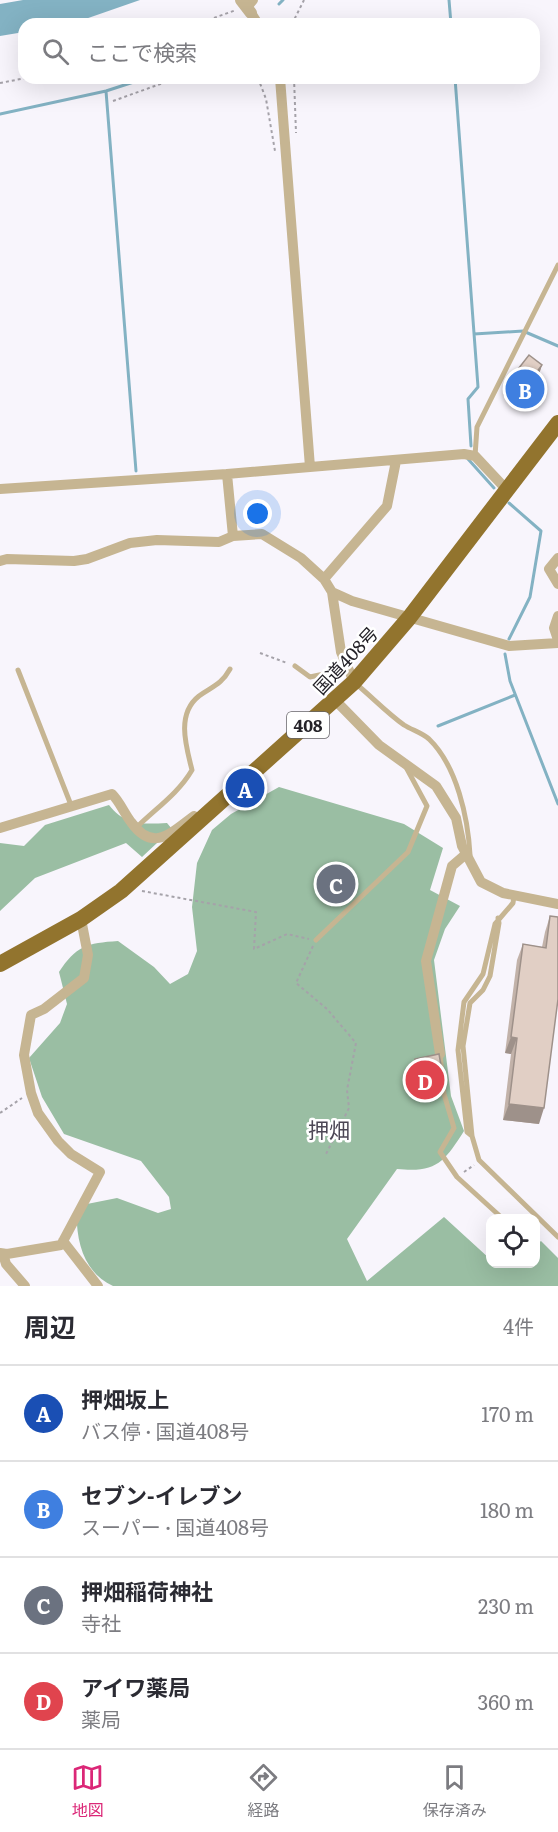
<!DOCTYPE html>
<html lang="ja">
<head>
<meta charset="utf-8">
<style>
	body { margin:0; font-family:Literata,"Noto Sans JP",serif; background:#f2f2f3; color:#2b2b33 }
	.controls { position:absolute; right:18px; bottom:18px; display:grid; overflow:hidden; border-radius:12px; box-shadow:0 6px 24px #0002 }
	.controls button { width:54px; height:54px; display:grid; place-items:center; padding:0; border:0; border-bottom:2px solid #e1e1e2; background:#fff; color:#2b2b33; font:30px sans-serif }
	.you { position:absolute; left:258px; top:514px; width:21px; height:21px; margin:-15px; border:4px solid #fff; border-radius:50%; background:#1a73e8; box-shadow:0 0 0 9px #1a73e833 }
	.badge { display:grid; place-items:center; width:39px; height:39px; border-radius:50%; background:#db2777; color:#fff; font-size:20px; font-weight:700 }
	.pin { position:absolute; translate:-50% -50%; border:3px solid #fff; box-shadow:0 2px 6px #0006 }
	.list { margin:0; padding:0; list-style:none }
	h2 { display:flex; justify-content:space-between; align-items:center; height:78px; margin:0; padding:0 24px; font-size:26px }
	h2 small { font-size:20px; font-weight:400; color:#7c7c81 }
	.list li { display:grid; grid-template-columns:39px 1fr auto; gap:18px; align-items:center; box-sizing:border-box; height:96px; padding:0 24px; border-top:2px solid #e1e1e2 }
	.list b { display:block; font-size:22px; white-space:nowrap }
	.list p { margin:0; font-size:20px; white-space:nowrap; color:#7c7c81 }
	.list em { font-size:20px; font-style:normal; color:#7c7c81 }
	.icon { flex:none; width:33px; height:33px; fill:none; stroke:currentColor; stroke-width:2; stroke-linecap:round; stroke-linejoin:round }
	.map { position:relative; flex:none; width:558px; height:1286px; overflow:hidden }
	.search { position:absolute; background:#fff; box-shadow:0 6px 24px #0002; left:18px; right:18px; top:18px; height:66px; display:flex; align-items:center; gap:15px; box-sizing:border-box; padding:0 21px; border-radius:18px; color:#7c7c81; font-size:22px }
	.sheet { height:462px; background:#fff }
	nav { display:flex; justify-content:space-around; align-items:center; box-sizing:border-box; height:84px; border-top:2px solid #e1e1e2; background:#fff; font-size:16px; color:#7c7c81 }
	nav a { display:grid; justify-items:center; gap:3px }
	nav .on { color:#db2777 }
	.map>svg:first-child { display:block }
	.forest { fill:#9abea3 }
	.water { fill:#83b2c3 }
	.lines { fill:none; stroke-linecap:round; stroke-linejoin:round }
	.stream { stroke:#83b2c3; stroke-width:3 }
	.path { stroke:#a5a2a9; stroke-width:2; stroke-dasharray:3 3; stroke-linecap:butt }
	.service { stroke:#c6b592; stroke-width:5 }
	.minor { stroke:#c6b592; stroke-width:10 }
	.tertiary { stroke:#c6b592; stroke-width:12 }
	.trunk { stroke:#92742e; stroke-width:16 }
	.wall { fill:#c2b2a9 }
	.shaded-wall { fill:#9e918a }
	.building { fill:#e1cfc5; stroke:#9e918a; stroke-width:1.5 }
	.labels { text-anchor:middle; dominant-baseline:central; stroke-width:5; stroke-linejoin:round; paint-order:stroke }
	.shield { fill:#fff; stroke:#666468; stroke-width:1.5 }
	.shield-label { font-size:16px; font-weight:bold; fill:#242228 }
	.street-label { font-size:18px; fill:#242228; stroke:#fff }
	.quarter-label { font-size:21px; fill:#4c4755; stroke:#fff }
</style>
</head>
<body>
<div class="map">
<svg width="558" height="1286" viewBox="0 0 558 1286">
	<rect width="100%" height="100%" fill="#f8f5fc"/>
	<!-- forest -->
	<path class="forest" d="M279 787 404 824 443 848 430 890 460 906 445 929 434 960 451 1096 464 1131C444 1162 437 1173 397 1169L347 1239 367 1281 444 1217 490 1259V1264L498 1266 536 1264V1245L541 1241 558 1258V1286H113C82 1272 75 1237 77 1206L117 1198 158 1213 171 1209 169 1197 141 1161 64 1134 42 1097 29 1058 60 1023 67 1004 59 972C76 946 87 943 118 941L154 967 170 984 188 974 197 951 192 907 197 863 212 830 231 814Z
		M109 805C125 826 143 824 167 823L172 829 142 857 126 843 35 878 0 911V843L24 846 45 825Z"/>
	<!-- water -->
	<path class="water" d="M23 0H140L71 24H24V32L0 36V4Z"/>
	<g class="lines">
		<!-- stream -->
		<path class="stream" d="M449 0 451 24
			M279 4 283 0
			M455 78 478 387 468 399 471 446
			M106 91 136 471
			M0 114 106 91 146 78
			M474 334 523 331 558 346
			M468 459 494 488
			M509 639 530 597 541 531 509 503
			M505 654 510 681 558 804
			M438 726 515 695"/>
		<!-- path -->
		<path class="path" d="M197 24 236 10
			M292 24 304 0
			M258 78 266 99 275 151
			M294 78 296 133
			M0 83 26 78
			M113 101 177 78
			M260 653 287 663
			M142 891 256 912 254 949 287 934 309 939
			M313 946 296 983 327 1009 356 1043 347 1090 349 1108 325 1156
			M0 1113 22 1098
			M464 1172 474 1165"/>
		<!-- service -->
		<path class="service" d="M475 456 477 427 558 265
			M295 666 310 677 347 669
			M18 670 71 805
			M355 683C371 696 387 713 404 725 412 730 422 733 429 739 457 766 468 818 470 855
			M136 828C155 809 178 794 192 770 186 746 176 714 199 696 213 686 221 685 230 669
			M498 918 499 923 490 976 483 990 470 1003 463 1046 472 1136 479 1160 558 1237
			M316 940 408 852 427 806 407 769
			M440 1054 444 1094 454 1128 440 1152 457 1177 502 1218
			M472 1136 467 1132 458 1050 464 1002 483 974 495 924 513 903 514 896"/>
		<!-- minor -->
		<path class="minor" d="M247 7 253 0
			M251 13 258 24
			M280 78 310 467
			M227 474 233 536
			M0 489 227 474 464 454 475 456 507 490
			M558 558 549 569 558 584
			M0 561 7 559 74 561 87 559 130 543 157 540 219 542 233 536 262 534 301 558 324 579 332 592 352 601 509 646 558 643
			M324 579 387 506 396 461
			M332 592 341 652 354 682
			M558 616 554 628 558 640
			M335 700 379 745 436 786 456 818 462 846 481 882 503 893 558 904
			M0 828 112 794C120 802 124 813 131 822 153 853 171 833 194 816
			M440 1054 426 961 452 866 466 854
			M63 1241 98 1286
			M0 1253 7 1254 61 1245 100 1172 71 1154 58 1141 38 1113 31 1093 24 1055 31 1015 44 1009 84 978 88 955 81 919
			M3 1254 6 1264 25 1286"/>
		<!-- tertiary -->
		<path class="tertiary" d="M241 0 251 13"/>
		<!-- trunk -->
		<path class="trunk" d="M0 964 81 919 121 891 354 682 409 618 558 423"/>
	</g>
	<!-- wall -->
	<path class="wall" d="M542 365 538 377 517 405 503 395 508 382Z
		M550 916 539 1124 503 1120 511 1054 505 1053 517 960 523 944 542 947 545 932Z
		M415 1059 443 1077 439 1089 414 1093 410 1071Z"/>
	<!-- shaded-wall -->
	<path class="shaded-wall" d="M542 365 538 377 517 405 521 393Z
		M511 1037 517 1038 511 1054 505 1053Z
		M443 1077 439 1089 414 1093 419 1081Z
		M509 1104 544 1108 539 1124 503 1120Z"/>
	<!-- building -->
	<path class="building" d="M529 355 542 365 521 393 508 382Z
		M550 916 558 917V999L544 1108 509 1104 517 1038 511 1037 523 944 546 948Z
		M439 1054 443 1077 419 1081 415 1059Z"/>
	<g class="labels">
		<!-- shield labels -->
		<rect class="shield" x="287" y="712" width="42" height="26" rx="4.5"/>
		<g class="shield-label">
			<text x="308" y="725">408</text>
		</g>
		<!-- street labels -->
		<g class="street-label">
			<text transform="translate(345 660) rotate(-47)">国道408号</text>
		</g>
		<!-- quarter labels -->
		<g class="quarter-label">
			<text x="329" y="1128">押畑</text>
		</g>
	</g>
</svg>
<div class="controls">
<button><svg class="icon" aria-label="locate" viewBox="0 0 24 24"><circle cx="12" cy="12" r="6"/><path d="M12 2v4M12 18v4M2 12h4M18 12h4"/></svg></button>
</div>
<div class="you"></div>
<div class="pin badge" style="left:245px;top:788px;background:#1a4fb4">A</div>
<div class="pin badge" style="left:525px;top:389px;background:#3f7fe0">B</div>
<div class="pin badge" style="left:336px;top:884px;background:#6b7280">C</div>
<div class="pin badge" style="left:425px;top:1080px;background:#e0444e">D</div>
<div class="search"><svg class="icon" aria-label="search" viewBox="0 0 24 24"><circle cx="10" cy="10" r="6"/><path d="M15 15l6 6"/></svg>ここで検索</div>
</div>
<section class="sheet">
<h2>周辺<small>4件</small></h2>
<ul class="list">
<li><span class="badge" style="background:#1a4fb4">A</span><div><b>押畑坂上</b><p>バス停 · 国道408号</p></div><em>170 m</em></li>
<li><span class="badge" style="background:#3f7fe0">B</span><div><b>セブン-イレブン</b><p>スーパー · 国道408号</p></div><em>180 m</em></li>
<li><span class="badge" style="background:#6b7280">C</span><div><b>押畑稲荷神社</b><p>寺社</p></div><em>230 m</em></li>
<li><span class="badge" style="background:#e0444e">D</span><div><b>アイワ薬局</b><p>薬局</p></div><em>360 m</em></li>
</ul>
</section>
<nav>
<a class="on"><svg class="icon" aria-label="map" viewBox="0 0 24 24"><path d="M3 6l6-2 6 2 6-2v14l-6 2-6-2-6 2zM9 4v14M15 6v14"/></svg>地図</a>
<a><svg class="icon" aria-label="directions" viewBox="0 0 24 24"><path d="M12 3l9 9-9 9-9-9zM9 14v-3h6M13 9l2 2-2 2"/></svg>経路</a>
<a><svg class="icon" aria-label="saved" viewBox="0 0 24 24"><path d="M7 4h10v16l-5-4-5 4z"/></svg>保存済み</a>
</nav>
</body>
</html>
